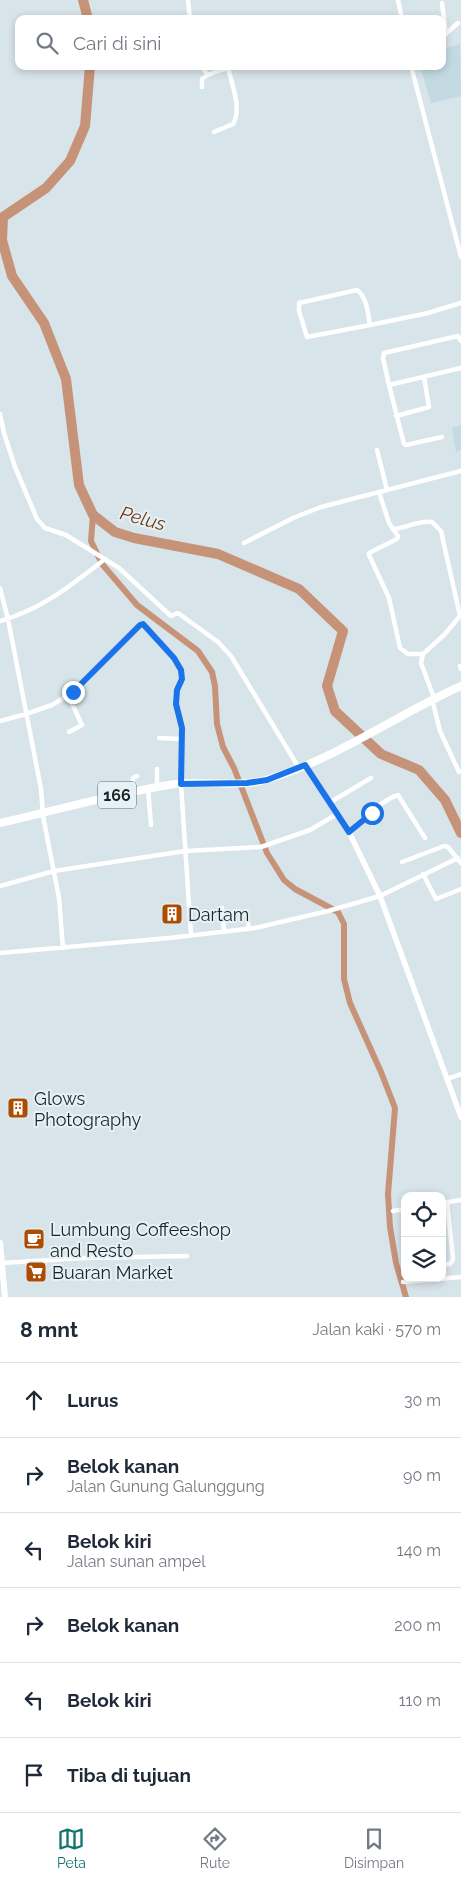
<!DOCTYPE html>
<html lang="id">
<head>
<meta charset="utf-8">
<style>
	body { margin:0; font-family:Raleway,sans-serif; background:#f6f6f7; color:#1f2937 }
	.controls { position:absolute; right:15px; bottom:15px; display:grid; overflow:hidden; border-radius:10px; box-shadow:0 2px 8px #0003 }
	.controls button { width:45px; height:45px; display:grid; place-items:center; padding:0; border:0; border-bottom:1px solid #e0e1e3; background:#fff; color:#1f2937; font:25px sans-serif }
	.stop { position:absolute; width:15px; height:15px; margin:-11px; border:4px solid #1a73e8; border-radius:50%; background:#fff }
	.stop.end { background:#1a73e8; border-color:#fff; box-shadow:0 1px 5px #0008 }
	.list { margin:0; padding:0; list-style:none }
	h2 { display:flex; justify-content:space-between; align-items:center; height:65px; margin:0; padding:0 20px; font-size:21px }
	h2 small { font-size:16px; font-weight:400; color:#747a83 }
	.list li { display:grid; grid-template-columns:32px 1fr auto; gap:15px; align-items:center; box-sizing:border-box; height:75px; padding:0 20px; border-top:1px solid #e0e1e3 }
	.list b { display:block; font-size:19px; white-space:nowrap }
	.list p { margin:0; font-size:16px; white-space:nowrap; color:#747a83 }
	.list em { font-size:16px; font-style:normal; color:#747a83 }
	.icon { flex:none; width:28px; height:28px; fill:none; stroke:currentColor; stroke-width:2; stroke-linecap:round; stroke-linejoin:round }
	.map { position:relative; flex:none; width:461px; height:1297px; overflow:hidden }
	.search { position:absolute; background:#fff; box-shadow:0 2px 8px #0003; left:15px; right:15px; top:15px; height:55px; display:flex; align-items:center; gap:12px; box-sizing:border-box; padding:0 18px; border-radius:10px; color:#747a83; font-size:19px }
	.sheet { height:515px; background:#fff }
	nav { display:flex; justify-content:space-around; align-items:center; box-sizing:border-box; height:70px; border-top:1px solid #e0e1e3; background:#fff; font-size:14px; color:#747a83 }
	nav a { display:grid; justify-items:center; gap:2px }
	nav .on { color:#0f766e }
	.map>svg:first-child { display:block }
	.built { fill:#c4dae3 }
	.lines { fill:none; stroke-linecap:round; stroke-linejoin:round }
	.canal { stroke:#c79378; stroke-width:6 }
	.river { stroke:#c79378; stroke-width:10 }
	.minor { stroke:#fff; stroke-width:4.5 }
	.tertiary { stroke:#fff; stroke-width:5.5 }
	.secondary { stroke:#fff; stroke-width:6 }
	.primary { stroke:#fff; stroke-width:8 }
	.route { stroke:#1a73e8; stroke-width:6 }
	.labels { text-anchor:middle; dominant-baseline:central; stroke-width:4; stroke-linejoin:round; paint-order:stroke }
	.shield { fill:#e4f2f7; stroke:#596063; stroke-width:1 }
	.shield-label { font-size:16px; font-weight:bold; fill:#1d2224 }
	.poi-label { font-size:18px; fill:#1d2224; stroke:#e4f2f7; text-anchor:start }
	.water-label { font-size:19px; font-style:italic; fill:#79380f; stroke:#e4f2f7 }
</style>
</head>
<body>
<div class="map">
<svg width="461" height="1297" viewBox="0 0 461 1297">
	<rect width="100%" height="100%" fill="#d7e4ea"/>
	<!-- built -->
	<path class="built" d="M460 44 461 96 431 103 420 66H442V49Z
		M461 425V450L456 452 452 428Z"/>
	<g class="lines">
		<!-- canal -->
		<path class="canal" d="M93 515 91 541 102 564 137 605 198 651 212 672 215 686 217 724 223 747 234 768 267 853 284 880 295 889 338 912 344 924V979L350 1003 381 1072 395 1108 388 1194 390 1227 396 1263 406 1297"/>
		<!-- river -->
		<path class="river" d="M83 0 88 19
			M90 66 85 126 70 161 46 188 3 217 2 240 12 276 44 323 66 379 79 485 93 515 115 532 134 538 218 554 299 589 343 631 327 686 335 711 381 754 419 770 445 800 461 833"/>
		<!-- minor -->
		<path class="minor" d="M188 0 190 19
			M398 0 402 19
			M442 3 446 34
			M442 37 458 23
			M201 66 207 74
			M411 66 461 257
			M202 87V79C209 72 224 70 234 66
			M214 132 233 124C242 109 232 85 228 68
			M370 325 307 337 299 311V303L357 290C367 297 368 314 370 325L428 313 461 303
			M389 385 383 358 384 353 458 336 461 341
			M0 414 4 433 15 467 37 519 45 528 66 535 119 568 171 616 178 613 218 642 231 656 299 768
			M396 416 429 407 424 377
			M442 437 406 445 404 444 389 385 461 368
			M377 450 387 490
			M379 492 389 523 393 529C407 528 418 520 432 522L441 531 460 616 445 634 423 654 421 663 434 698
			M393 529 398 536 397 539 369 553V555L389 598 400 648 408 654H423
			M244 543 293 518 321 507 461 471
			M0 588 8 619 41 789 43 816 59 898 63 948
			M0 621C41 610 73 584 105 559
			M460 666 461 669
			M68 695 82 725 69 732
			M432 699 440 731 459 772
			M0 721 26 714 52 705 73 692 141 624H143L174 658 181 670 182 679 177 690 176 704 182 728 181 784 191 935
			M159 738 181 739
			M157 769V787
			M148 788 151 825
			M133 791V778L137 776
			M329 803 371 778
			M349 832C361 822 383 799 398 795L425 838
			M402 862 444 846 448 847 461 863
			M423 874 436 899 461 889
			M0 886 54 871 185 851 261 847 310 830 337 814
			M222 908 224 932
			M246 911 249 929
			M0 953 169 938 255 928 328 911 380 896 458 858
			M447 1079 461 1074
			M442 1203 461 1200
			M393 1211 405 1209
			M2 1263 84 1258 187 1256
			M442 1265 450 1264 453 1259 447 1202
			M403 1282 461 1277"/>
		<!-- tertiary -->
		<path class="tertiary" d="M305 765 349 832 380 896 461 1117"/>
		<!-- secondary -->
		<path class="secondary" d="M0 1243 5 1297"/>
		<!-- primary -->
		<path class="primary" d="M0 823C58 810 116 793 175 784 206 780 239 788 269 779 338 758 396 715 461 686"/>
	</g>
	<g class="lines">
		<!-- route -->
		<path class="route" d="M73 692 140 625 143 624 174 658 181 670 182 679 177 690 176 704 182 728 181 784 247 783 267 780 305 765 349 832 372 813"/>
	</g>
	<!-- icons -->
	<defs>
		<g id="building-square" transform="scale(1.125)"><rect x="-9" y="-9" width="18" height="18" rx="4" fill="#ac4c03" stroke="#e4f2f7"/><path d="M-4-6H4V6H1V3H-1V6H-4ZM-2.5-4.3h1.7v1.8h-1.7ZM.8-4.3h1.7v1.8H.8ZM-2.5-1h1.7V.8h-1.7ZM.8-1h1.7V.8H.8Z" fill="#fff"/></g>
		<g id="cafe-square" transform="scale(1.125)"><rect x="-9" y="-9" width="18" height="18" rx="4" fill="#ac4c03" stroke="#e4f2f7"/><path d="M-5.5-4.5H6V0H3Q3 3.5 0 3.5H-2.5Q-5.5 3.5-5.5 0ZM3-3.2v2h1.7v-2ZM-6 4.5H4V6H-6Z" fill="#fff"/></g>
		<g id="supermarket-square" transform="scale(1.125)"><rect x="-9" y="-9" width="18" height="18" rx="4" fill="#ac4c03" stroke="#e4f2f7"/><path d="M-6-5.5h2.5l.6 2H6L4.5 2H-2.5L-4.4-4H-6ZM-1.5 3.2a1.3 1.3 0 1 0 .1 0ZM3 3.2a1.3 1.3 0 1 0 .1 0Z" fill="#fff"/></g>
	</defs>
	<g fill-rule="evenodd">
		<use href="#building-square" x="172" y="914"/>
		<use href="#building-square" x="18" y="1108"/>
		<use href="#cafe-square" x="34" y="1239"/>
		<use href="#supermarket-square" x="36" y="1272"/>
	</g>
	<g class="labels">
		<!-- shield labels -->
		<rect class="shield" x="98" y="781.5" width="38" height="27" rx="4"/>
		<g class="shield-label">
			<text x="117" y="795">166</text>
		</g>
		<!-- poi labels -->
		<g class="poi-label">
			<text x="188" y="914">Dartam</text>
			<text x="34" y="1098">Glows<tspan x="34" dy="21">Photography</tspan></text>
			<text x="50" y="1229">Lumbung Coffeeshop<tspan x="50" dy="21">and Resto</tspan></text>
			<text x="52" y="1272">Buaran Market</text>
		</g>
		<!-- water labels -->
		<g class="water-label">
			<text transform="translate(143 518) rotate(15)">Pelus</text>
		</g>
	</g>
</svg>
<div class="controls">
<button><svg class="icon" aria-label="locate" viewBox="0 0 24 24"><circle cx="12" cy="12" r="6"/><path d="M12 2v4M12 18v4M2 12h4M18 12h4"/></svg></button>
<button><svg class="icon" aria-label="layers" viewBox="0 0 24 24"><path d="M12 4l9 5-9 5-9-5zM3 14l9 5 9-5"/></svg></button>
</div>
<div class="stop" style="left:372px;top:813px"></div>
<div class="stop end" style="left:73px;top:692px"></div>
<div class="search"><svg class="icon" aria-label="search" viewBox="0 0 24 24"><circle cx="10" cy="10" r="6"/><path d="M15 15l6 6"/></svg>Cari di sini</div>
</div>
<section class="sheet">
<h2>8 mnt<small>Jalan kaki · 570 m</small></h2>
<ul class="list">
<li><svg class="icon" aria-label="ahead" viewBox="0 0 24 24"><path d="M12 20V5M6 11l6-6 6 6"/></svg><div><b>Lurus</b></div><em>30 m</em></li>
<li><svg class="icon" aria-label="right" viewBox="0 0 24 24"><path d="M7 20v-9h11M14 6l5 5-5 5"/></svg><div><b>Belok kanan</b><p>Jalan Gunung Galunggung</p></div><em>90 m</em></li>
<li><svg class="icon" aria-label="left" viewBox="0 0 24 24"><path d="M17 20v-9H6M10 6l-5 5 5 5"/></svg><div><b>Belok kiri</b><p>Jalan sunan ampel</p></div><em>140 m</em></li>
<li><svg class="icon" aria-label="right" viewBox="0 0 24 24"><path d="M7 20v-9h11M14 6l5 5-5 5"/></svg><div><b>Belok kanan</b></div><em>200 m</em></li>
<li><svg class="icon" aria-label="left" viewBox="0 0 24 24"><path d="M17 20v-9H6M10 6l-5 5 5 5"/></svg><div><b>Belok kiri</b></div><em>110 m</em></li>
<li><svg class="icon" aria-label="arrive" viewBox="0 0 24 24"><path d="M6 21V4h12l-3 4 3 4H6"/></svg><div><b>Tiba di tujuan</b></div></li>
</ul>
</section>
<nav>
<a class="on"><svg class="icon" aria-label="map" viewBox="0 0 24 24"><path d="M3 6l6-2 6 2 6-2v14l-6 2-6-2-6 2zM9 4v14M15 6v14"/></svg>Peta</a>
<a><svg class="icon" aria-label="directions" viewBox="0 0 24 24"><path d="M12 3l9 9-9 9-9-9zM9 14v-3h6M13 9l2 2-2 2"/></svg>Rute</a>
<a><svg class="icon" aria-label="saved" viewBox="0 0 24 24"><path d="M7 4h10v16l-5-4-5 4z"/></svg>Disimpan</a>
</nav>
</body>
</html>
